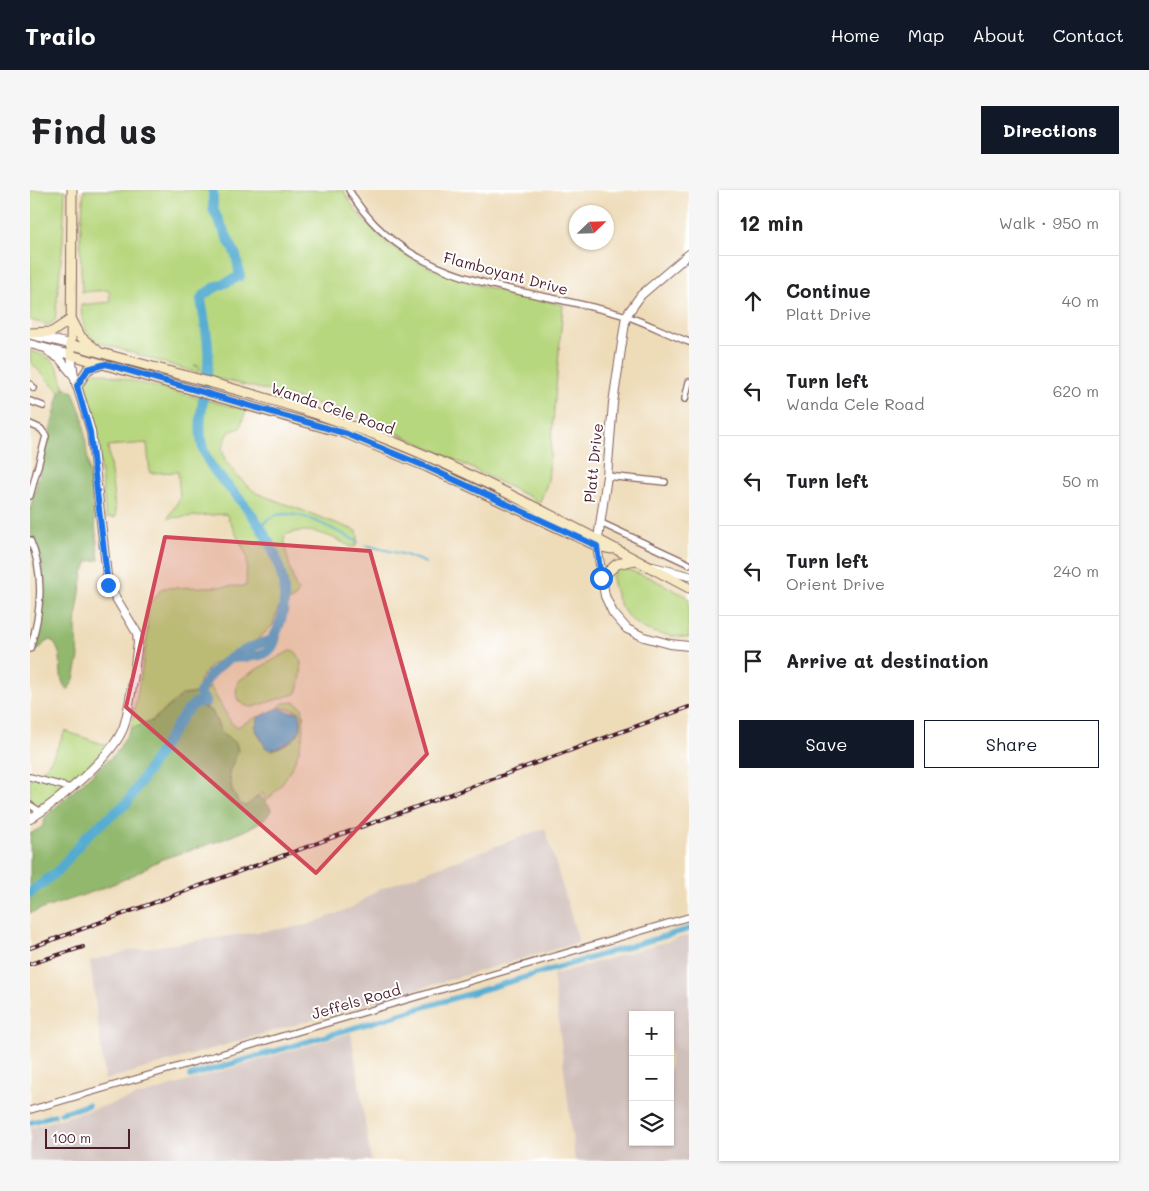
<!DOCTYPE html>
<html lang="en">
<head>
<meta charset="utf-8">
<style>
	body { margin:0; font-family:Mali,sans-serif; background:#f6f6f6; color:#202124 }
	.controls { position:absolute; right:15px; bottom:15px; display:grid; overflow:hidden; border-radius:0px; box-shadow:0 1px 4px #0004 }
	.controls button { width:45px; height:45px; display:grid; place-items:center; padding:0; border:0; border-bottom:1px solid #e0e0e0; background:#fff; color:#202124; font:25px sans-serif }
	.compass { position:absolute; left:539px; top:15px; width:45px; height:45px; border-radius:50%; background:#fff; box-shadow:0 1px 4px #0004; rotate:67deg }
	.scale { position:absolute; left:15px; bottom:12px; width:85px; box-sizing:border-box; padding-left:5px; border:2px solid #4a1f2b; border-top:0; font-size:14px; line-height:18px; white-space:nowrap; color:#4a1f2b; -webkit-text-stroke:4px #fff; paint-order:stroke }
	.stop { position:absolute; width:15px; height:15px; margin:-11px; border:4px solid #1a73e8; border-radius:50%; background:#fff }
	.stop.end { background:#1a73e8; border-color:#fff; box-shadow:0 1px 5px #0008 }
	.list { margin:0; padding:0; list-style:none }
	h2 { display:flex; justify-content:space-between; align-items:center; height:65px; margin:0; padding:0 20px; font-size:21px }
	h2 small { font-size:16px; font-weight:400; color:#757577 }
	.list li { display:grid; grid-template-columns:32px 1fr auto; gap:15px; align-items:center; box-sizing:border-box; height:90px; padding:0 20px; border-top:1px solid #e0e0e0 }
	.list b { display:block; font-size:19px; white-space:nowrap }
	.list p { margin:0; font-size:16px; white-space:nowrap; color:#757577 }
	.list em { font-size:16px; font-style:normal; color:#757577 }
	.actions { display:flex; gap:10px; padding:15px 20px }
	.actions a { flex:1; padding:11px 0; border:1px solid #111827; border-radius:0px; text-align:center; font-size:18px; color:#111827 }
	.actions .main { background:#111827; color:#fff }
	.icon { flex:none; width:28px; height:28px; fill:none; stroke:currentColor; stroke-width:2; stroke-linecap:round; stroke-linejoin:round }
	.map { position:relative; flex:none; width:659px; height:971px; overflow:hidden; border-radius:0px }
	header { display:flex; align-items:center; gap:30px; box-sizing:border-box; height:70px; padding:0 25px; background:#111827; color:#fff }
	header strong { font-size:24px }
	nav { display:flex; gap:28px; margin-inline-start:auto; font-size:18px }
	.intro { display:flex; align-items:center; justify-content:space-between; box-sizing:border-box; height:120px; padding:0 30px }
	h1 { margin:0; font-size:35px }
	.button { padding:12px 22px; border-radius:0px; background:#111827; color:#fff; font-size:18px; font-weight:700 }
	main { display:flex; gap:30px; padding:0 30px }
	aside { flex:1; background:#fff; border-radius:0px; box-shadow:0 1px 4px #0004 }
	.map>svg:first-child { display:block }
	.industrial { fill:#d0c0bc; fill-rule:evenodd }
	.green { fill:#b7d77e; stroke:#807b54 }
	.forest { fill:#91b86d; stroke:#6e6c4c }
	.water { fill:#52abd0; stroke:#4e657e }
	.lines { fill:none; stroke-linecap:round; stroke-linejoin:round }
	.stream { stroke:#52abd0; stroke-width:2 }
	.canal { stroke:#52abd0; stroke-width:5.5 }
	.river { stroke:#52abd0; stroke-width:10 }
	.minor-casing { stroke:#83615d; stroke-width:8 }
	.tertiary-casing { stroke:#83615d; stroke-width:10 }
	.secondary-casing { stroke:#83615d; stroke-width:11 }
	.minor { stroke:#fff; stroke-width:5.5 }
	.tertiary { stroke:#fff; stroke-width:8 }
	.secondary { stroke:#f6e9c3; stroke-width:9 }
	.rail-casing { stroke:#4a1f2b; stroke-width:4 }
	.rail { stroke:#fff; stroke-width:2; stroke-dasharray:5.5; stroke-linecap:butt }
	.route { stroke:#1a73e8; stroke-width:6 }
	.marked { fill:#d1495b; fill-opacity:0.2; stroke:#d1495b; stroke-width:4; stroke-linejoin:round }
	.labels { text-anchor:middle; dominant-baseline:central; stroke-width:4; stroke-linejoin:round; paint-order:stroke }
	.street-label { font-size:15px; fill:#4a1f2b; stroke:#fff }
</style>
</head>
<body>
<header>
<strong>Trailo</strong>
<nav><a>Home</a><a>Map</a><a>About</a><a>Contact</a></nav>
</header>
<div class="intro"><h1>Find us</h1><a class="button">Directions</a></div>
<main>
<div class="map">
<svg width="659" height="971" viewBox="0 0 659 971">
	<rect width="100%" height="100%" fill="#fff"/>
	<filter id="ink" filterUnits="userSpaceOnUse"><feTurbulence type="fractalNoise" baseFrequency=".02" numOctaves="2"/><feDisplacementMap in="SourceGraphic" scale="10" xChannelSelector="R" yChannelSelector="G"/><feConvolveMatrix kernelMatrix="1 2 1 2 8 2 1 2 1" color-interpolation-filters="sRGB"/></filter>
	<filter id="wash" filterUnits="userSpaceOnUse"><feTurbulence type="fractalNoise" baseFrequency=".0096" numOctaves="4" result="noise"/><feDisplacementMap in="SourceGraphic" scale="20" xChannelSelector="R" yChannelSelector="G"/><feGaussianBlur stdDeviation="1.12" result="paint"/><feColorMatrix in="noise" values="0 0 0 0 0 0 0 0 0 0 0 0 0 0 0 0 0 1.4 0 .05"/><feComposite in="paint" operator="in"/></filter>
	<g filter="url(#wash)">
		<rect width="100%" height="100%" fill="#eedcb9"/>
		<!-- industrial -->
		<path class="industrial" d="M515 638 549 752 75 890 60 771 103 760 277 735 321 718 347 700Z
			M659 745V971H545L523 785ZM603 825H640V952H603Z
			M321 843 341 971H0V938Z"/>
		<!-- green -->
		<path class="green" d="M0 0H35L33 51 25 130 19 135 0 130Z
			M54 0H313C357 82 450 96 533 115L518 291 510 312C458 287 408 260 355 238 296 213 233 199 171 185L169 176 164 175 169 178 167 183 68 152C53 142 52 131 51 115L80 112 79 100 52 102 50 51Z
			M0 161C26 169 27 172 34 197L30 202 0 172Z
			M67 182 216 220 210 238 199 242 192 258 195 270 208 287 226 303 327 341 328 347 326 356 322 357C300 346 280 335 255 345 252 350 264 396 268 402L265 408 248 418 243 435 227 450 181 475 170 489 166 503C136 508 131 534 101 539L117 450 118 417 132 398 216 396 217 366 196 324 138 328 150 308 148 282 120 283 117 253 78 256 86 327 76 328 64 221 55 195 58 184Z
			M593 378 621 388 659 408V448C615 445 590 434 582 388L586 379Z
			M262 460C276 465 271 492 267 503L223 517C217 517 210 514 207 508 206 504 206 496 208 492 210 488 255 463 262 460Z
			M180 496 202 534 207 537 229 526 225 538 236 558 242 560C261 554 278 544 269 521L249 517 253 513 265 512 272 518C280 550 259 591 236 611L233 603 216 616 210 614 202 601 199 582 208 561 206 553 192 544 182 521 174 517 180 514V508L175 503Z
			M35 541 78 556 69 566 0 625V589C20 580 26 560 35 541Z"/>
		<!-- forest -->
		<path class="forest" d="M34 197 43 202 53 228 69 370 58 371 53 383 47 422 46 440 49 467 44 489 38 500C24 489 38 465 21 450L16 452 8 460 3 461 11 430 13 391 11 370 0 342V320L30 202Z
			M166 503 172 517 182 521 192 544 206 553 208 561 199 582 202 601 210 614 216 616 229 605 241 618C241 640 150 662 130 670 119 675 109 683 97 688 66 702 32 712 0 723V644L12 637 16 626 86 563 101 539 122 531 152 505Z"/>
		<!-- water -->
		<path class="water" d="M248 518 260 522H268C278 543 260 553 242 560L236 558 225 538 229 527Z"/>
		<g class="lines">
			<!-- stream -->
			<path class="stream" d="M231 337C251 305 303 340 328 352
				M335 355 376 365 396 373"/>
			<!-- canal -->
			<path class="canal" d="M160 886 659 739
				M31 923 58 915
				M0 933 24 925"/>
			<!-- river -->
			<path class="river" d="M204 468C222 465 241 471 246 447
				M0 703 29 680 57 645 97 613 154 524 165 513 176 512 170 503C181 474 214 458 242 450 271 404 243 350 212 312 200 297 182 282 175 264 164 239 176 200 178 174 180 153 174 130 171 109 175 99 200 92 210 86L206 65 183 19V0"/>
		</g>
	</g>
	<g filter="url(#ink)">
		<g class="lines">
			<!-- minor casing -->
			<g class="minor-casing">
				<path id="minor" d="M319 0C376 100 498 96 596 126 617 133 638 144 659 152
					M0 194 4 198
					M655 209 659 192
					M0 211 13 216
					M0 234 11 239 16 246 0 306
					M577 286 635 292
					M571 333 659 374
					M0 350C15 383 11 424 0 459
					M0 587 40 598
					M0 615 11 622
					M0 920 659 727"/>
			</g>
			<!-- tertiary casing -->
			<g class="tertiary-casing">
				<path id="tertiary" d="M659 64 611 105 596 126 583 213 577 286 567 356 575 406 583 423 597 439 614 447 640 454 659 456
					M2 145 40 154
					M0 154 41 165 44 186 61 241 78 395 107 443 108 453C104 480 102 509 94 536 84 566 27 612 0 629
					M19 162 30 169 44 186
					M623 377 659 386"/>
			</g>
			<!-- secondary casing -->
			<g class="secondary-casing">
				<path id="secondary" d="M42 0 41 165 317 244 397 277 567 356 582 359
					M41 128 51 147 67 160
					M0 143 22 142 40 130
					M40 154C136 182 235 204 330 239 444 281 551 341 659 398
					M47 196 58 179 73 174
					M571 388 587 374 605 370"/>
			</g>
			<!-- minor -->
			<use href="#minor" class="minor"/>
			<!-- tertiary -->
			<use href="#tertiary" class="tertiary"/>
			<!-- secondary -->
			<use href="#secondary" class="secondary"/>
			<!-- rail casing -->
			<g class="rail-casing">
				<path id="rail" d="M0 758 659 517
					M0 774 53 757"/>
			</g>
			<!-- rail -->
			<use href="#rail" class="rail"/>
		</g>
	</g>
	<g class="lines" filter="url(#ink)">
		<!-- route -->
		<path class="route" d="M78 395 60 242 47 196 58 179 76 174 317 244 397 277 567 356 571 388"/>
	</g>
	<!-- marked area -->
	<path class="marked" d="M135 347 340 361 397 564 286 683 96 517Z"/>
	<g class="labels">
		<!-- street labels -->
		<g class="street-label">
			<text transform="translate(476 83) rotate(15)">Flamboyant Drive</text>
			<text transform="translate(303 218) rotate(19)">Wanda Cele Road</text>
			<text transform="translate(563 273) rotate(-84)">Platt Drive</text>
			<text transform="translate(326 811) rotate(-16)">Jeffels Road</text>
		</g>
	</g>
</svg>
<div class="controls">
<button>+</button>
<button>−</button>
<button><svg class="icon" aria-label="layers" viewBox="0 0 24 24"><path d="M12 4l9 5-9 5-9-5zM3 14l9 5 9-5"/></svg></button>
</div>
<svg class="compass" viewBox="-18 -18 36 36"><path d="M0-13l5 13h-10z" fill="#e53935"/><path d="M0 13l5-13h-10z" fill="#757577"/></svg>
<div class="scale">100 m</div>
<div class="stop" style="left:571px;top:388px"></div>
<div class="stop end" style="left:78px;top:395px"></div>
</div>
<aside>
<h2>12 min<small>Walk · 950 m</small></h2>
<ul class="list">
<li><svg class="icon" aria-label="ahead" viewBox="0 0 24 24"><path d="M12 20V5M6 11l6-6 6 6"/></svg><div><b>Continue</b><p>Platt Drive</p></div><em>40 m</em></li>
<li><svg class="icon" aria-label="left" viewBox="0 0 24 24"><path d="M17 20v-9H6M10 6l-5 5 5 5"/></svg><div><b>Turn left</b><p>Wanda Cele Road</p></div><em>620 m</em></li>
<li><svg class="icon" aria-label="left" viewBox="0 0 24 24"><path d="M17 20v-9H6M10 6l-5 5 5 5"/></svg><div><b>Turn left</b></div><em>50 m</em></li>
<li><svg class="icon" aria-label="left" viewBox="0 0 24 24"><path d="M17 20v-9H6M10 6l-5 5 5 5"/></svg><div><b>Turn left</b><p>Orient Drive</p></div><em>240 m</em></li>
<li><svg class="icon" aria-label="arrive" viewBox="0 0 24 24"><path d="M6 21V4h12l-3 4 3 4H6"/></svg><div><b>Arrive at destination</b></div></li>
</ul>
<div class="actions"><a class="main">Save</a><a>Share</a></div>
</aside>
</main>
</body>
</html>
